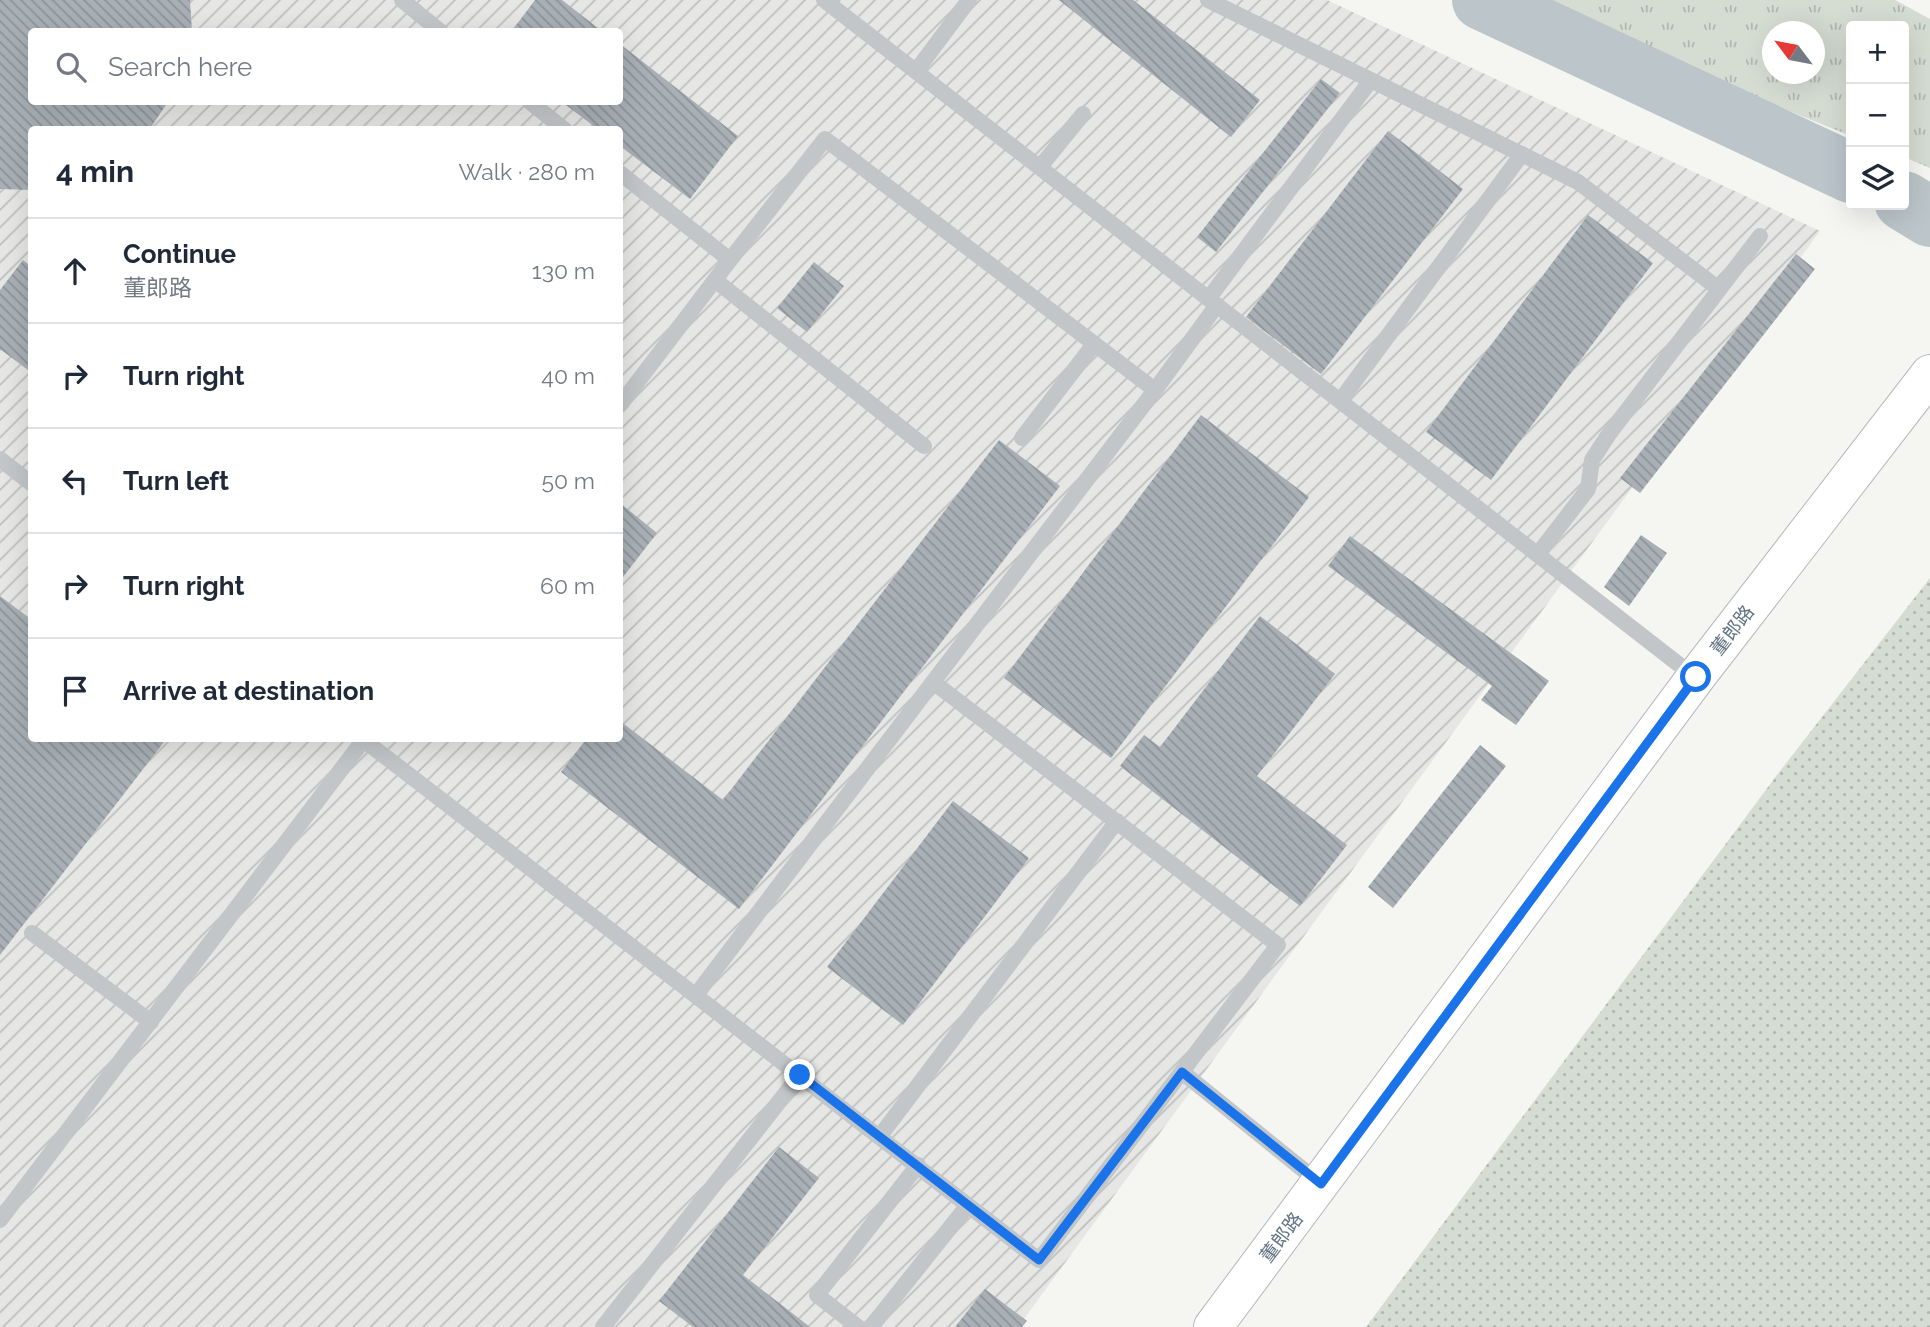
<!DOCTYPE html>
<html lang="en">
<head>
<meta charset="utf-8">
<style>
	body { margin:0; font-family:Raleway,"Noto Sans SC",sans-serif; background:#f2f2f3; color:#1f2937 }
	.controls { position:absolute; right:21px; top:21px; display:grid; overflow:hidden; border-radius:7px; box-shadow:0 7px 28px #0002 }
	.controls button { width:63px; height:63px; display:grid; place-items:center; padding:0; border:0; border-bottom:2px solid #e0e1e3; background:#fff; color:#1f2937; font:35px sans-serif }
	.compass { position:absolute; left:1762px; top:21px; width:63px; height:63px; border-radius:50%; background:#fff; box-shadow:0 7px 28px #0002; rotate:302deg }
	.stop { position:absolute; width:21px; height:21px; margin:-16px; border:5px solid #1a73e8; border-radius:50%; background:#fff }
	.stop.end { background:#1a73e8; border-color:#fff; box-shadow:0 2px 7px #0008 }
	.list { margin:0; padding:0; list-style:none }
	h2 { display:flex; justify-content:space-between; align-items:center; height:91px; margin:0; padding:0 28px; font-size:30px }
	h2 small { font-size:23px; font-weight:400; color:#747a83 }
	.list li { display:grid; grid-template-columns:46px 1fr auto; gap:21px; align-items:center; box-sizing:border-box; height:105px; padding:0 28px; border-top:2px solid #e0e1e3 }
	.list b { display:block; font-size:26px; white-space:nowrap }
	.list p { margin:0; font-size:23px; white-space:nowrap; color:#747a83 }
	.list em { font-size:23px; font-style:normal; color:#747a83 }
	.icon { flex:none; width:38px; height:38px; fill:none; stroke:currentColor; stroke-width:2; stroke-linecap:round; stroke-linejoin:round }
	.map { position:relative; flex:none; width:1930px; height:1327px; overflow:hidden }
	.search { position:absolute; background:#fff; box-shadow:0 7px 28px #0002; left:28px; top:28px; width:595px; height:77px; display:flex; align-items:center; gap:18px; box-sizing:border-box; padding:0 24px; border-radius:7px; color:#747a83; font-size:26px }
	.panel { position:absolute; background:#fff; box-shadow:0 7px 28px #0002; left:28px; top:126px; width:595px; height:616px; border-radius:7px }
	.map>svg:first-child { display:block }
	.industrial { fill:url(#industrial-furrows); fill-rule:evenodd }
	.grass { fill:url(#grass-dots) }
	.park { fill:url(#park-tufts); fill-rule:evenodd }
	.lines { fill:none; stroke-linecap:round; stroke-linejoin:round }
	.river { stroke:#bbc5ca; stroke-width:60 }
	.building { fill:url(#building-back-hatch) }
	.secondary-casing { stroke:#b4b9be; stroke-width:40 }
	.lane { stroke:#c2c6c9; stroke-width:16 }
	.secondary { stroke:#fff; stroke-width:38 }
	.route { stroke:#1a73e8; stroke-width:9 }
	.labels { text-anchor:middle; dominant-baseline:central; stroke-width:7; stroke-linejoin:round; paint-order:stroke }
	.street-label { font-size:19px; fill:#647383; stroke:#fff }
</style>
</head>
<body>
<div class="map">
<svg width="1930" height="1327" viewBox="0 0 1930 1327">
	<defs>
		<pattern id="industrial-furrows" width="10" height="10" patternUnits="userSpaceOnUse" patternTransform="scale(1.75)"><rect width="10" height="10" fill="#e6e7e5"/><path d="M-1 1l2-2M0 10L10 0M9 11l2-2" fill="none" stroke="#bec0bf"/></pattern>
		<pattern id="grass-dots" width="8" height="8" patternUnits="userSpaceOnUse" patternTransform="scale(1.75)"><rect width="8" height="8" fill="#d5dcd2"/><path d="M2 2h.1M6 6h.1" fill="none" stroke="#b0b7b0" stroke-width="1.8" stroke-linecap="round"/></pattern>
		<pattern id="park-tufts" width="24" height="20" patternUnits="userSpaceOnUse" patternTransform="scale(1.75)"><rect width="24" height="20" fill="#d5dcd2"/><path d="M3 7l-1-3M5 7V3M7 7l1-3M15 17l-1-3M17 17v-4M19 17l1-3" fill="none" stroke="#b0b7b0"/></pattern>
		<pattern id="building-back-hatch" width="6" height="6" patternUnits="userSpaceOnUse" patternTransform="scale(1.75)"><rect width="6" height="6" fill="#a8b0b6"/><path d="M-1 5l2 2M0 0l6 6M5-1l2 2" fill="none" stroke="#8c9499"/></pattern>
	</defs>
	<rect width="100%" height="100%" fill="#f5f5f1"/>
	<!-- industrial -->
	<path class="industrial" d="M0 0H1327L1820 231 1018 1327H0ZM32 32H620V102H32ZM32 130H620V738H32Z"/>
	<!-- grass -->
	<path class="grass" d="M1930 578V1327H1366L1777 775Z"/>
	<!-- park -->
	<path class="park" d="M1546 0H1895L1930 19V168L1904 157V26H1851V136L1708 78ZM1772 32H1814V74H1772Z"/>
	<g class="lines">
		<!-- river -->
		<path class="river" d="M1482 0 1851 173
			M1904 201 1930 217"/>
	</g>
	<!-- building -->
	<path class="building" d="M0 0H190L192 32H32V102H168L149 130H32V190L0 189Z
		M535 0H562L603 32H511Z
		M1059 0H1133L1260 100 1231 137Z
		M620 44 738 136 690 199 620 146V130H599L562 102H620Z
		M1321 79 1340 93 1216 252 1197 237Z
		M1388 131 1463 189 1321 374 1246 317Z
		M1588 215 1653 263 1491 480 1426 432Z
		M1796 254 1815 269 1640 493 1620 478Z
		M23 260 32 267V373L0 349V290Z
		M814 262 844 286 807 332 777 308Z
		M1201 415 1309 497 1111 758 1004 678Z
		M999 440 1060 486 739 909 561 772 587 738H620V721L723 800Z
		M620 503 657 533 620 581Z
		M1641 535 1667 553 1629 606 1604 587Z
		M1350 536 1549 681 1516 725 1481 700 1492 686 1328 566Z
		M0 596 32 620V738H167L0 955Z
		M1260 616 1335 674 1257 776 1347 845 1300 906 1120 766 1144 735 1160 747Z
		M1480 745 1506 766 1393 908 1368 887Z
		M953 801 1029 858 903 1025 827 967Z
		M779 1147 819 1178 743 1275 810 1327H693L659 1301Z
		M985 1289 1027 1321 1022 1327H955Z"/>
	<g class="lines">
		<!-- secondary casing -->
		<g class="secondary-casing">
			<path id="secondary" d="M1213 1327 1696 677 1930 374"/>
		</g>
		<!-- lane -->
		<path class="lane" d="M402 0 441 32
			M824 0 1695 677
			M1208 0 1578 182 1719 289
			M916 71 969 0
			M530 102 565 130
			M1040 167 1083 114
			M715 280 924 446
			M1209 298 1371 80
			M1155 390 1217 305
			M1340 401 1522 154
			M620 405 730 260
			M1022 438 1094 344
			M0 459 32 484
			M1538 554 1588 489 1592 460 1609 434 1760 236
			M361 738 1039 1260 1278 945 933 682 1155 390 825 139 730 260 620 173
			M32 933 151 1022
			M696 995 933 682
			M1182 1072 1321 1184
			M880 1136 1117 821
			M0 1220 365 738
			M603 1327 800 1075
			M858 1327 817 1295 918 1165
			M871 1327 968 1205"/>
		<!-- secondary -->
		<use href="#secondary" class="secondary"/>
	</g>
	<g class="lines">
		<!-- route -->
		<path class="route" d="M800 1075 1039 1260 1182 1072 1321 1184 1696 677"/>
	</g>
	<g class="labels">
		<!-- street labels -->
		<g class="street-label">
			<text transform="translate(1732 630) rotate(-52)">董郎路</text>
			<text transform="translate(1281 1237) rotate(-53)">董郎路</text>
		</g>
	</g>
</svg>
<div class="controls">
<button>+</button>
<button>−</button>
<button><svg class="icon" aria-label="layers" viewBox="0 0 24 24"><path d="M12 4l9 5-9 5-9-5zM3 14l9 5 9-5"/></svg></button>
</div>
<svg class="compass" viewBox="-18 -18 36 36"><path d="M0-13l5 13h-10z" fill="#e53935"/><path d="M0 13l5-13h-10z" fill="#747a83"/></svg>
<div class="stop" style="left:1696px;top:677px"></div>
<div class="stop end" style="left:800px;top:1075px"></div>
<div class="search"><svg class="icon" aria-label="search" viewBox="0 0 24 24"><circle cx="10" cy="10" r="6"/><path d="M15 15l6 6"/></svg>Search here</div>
<section class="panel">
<h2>4 min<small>Walk · 280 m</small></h2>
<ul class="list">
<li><svg class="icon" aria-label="ahead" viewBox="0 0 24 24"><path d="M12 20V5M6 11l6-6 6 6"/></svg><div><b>Continue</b><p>董郎路</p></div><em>130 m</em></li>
<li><svg class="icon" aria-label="right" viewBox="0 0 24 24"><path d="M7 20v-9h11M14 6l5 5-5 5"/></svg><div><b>Turn right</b></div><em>40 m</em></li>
<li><svg class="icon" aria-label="left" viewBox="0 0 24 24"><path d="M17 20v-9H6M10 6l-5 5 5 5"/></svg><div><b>Turn left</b></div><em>50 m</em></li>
<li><svg class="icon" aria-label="right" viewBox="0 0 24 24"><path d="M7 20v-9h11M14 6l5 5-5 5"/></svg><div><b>Turn right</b></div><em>60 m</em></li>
<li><svg class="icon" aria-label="arrive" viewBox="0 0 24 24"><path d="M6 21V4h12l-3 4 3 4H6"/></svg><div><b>Arrive at destination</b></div></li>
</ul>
</section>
</div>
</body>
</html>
